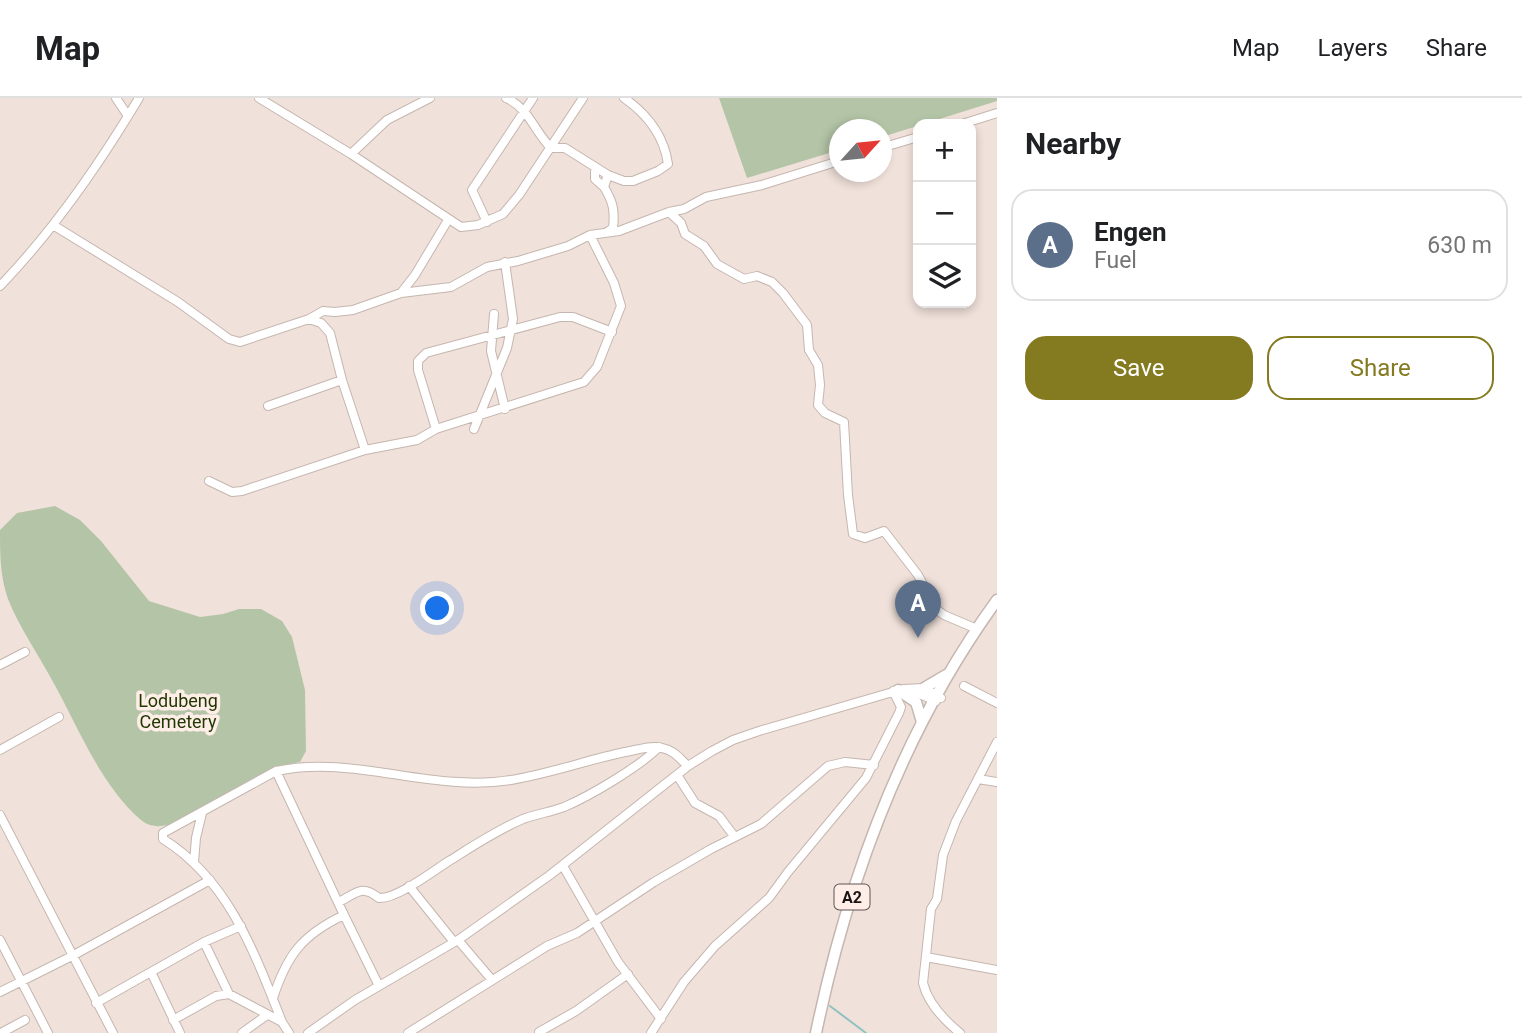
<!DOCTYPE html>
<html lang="en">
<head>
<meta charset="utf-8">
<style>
	body { margin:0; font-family:Roboto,sans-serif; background:#f6f6f6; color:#202124 }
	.controls { position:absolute; right:21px; top:21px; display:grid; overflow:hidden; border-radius:14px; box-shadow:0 4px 10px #0003 }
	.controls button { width:63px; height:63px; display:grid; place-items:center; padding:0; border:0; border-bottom:2px solid #e0e0e0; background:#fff; color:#202124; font:35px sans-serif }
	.compass { position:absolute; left:829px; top:21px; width:63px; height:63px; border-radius:50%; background:#fff; box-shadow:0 4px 10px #0003; rotate:63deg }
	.you { position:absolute; left:438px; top:511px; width:24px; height:24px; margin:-18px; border:5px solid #fff; border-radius:50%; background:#1a73e8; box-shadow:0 0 0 10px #1a73e833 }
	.badge { display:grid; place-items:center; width:46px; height:46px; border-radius:50%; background:#847a1f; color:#fff; font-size:23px; font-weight:700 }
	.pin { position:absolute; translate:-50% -58px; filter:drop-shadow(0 2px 4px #0008) }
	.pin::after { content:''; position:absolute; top:37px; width:24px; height:21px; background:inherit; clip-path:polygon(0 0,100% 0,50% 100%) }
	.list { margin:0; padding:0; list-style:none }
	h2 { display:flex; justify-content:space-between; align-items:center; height:91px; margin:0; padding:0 28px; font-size:30px }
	h2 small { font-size:23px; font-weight:400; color:#757577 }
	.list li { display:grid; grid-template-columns:46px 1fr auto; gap:21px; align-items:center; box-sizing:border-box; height:112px; margin:0 14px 14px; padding:0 14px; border:2px solid #e0e0e0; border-radius:21px }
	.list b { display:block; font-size:26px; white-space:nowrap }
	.list p { margin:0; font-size:23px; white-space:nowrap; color:#757577 }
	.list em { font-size:23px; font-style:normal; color:#757577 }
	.actions { display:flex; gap:14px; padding:21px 28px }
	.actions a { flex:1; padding:16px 0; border:2px solid #847a1f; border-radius:21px; text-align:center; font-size:24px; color:#847a1f }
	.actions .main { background:#847a1f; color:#fff }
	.icon { flex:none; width:38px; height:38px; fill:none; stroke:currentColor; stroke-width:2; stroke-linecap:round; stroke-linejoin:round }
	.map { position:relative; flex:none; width:997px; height:935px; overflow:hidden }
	header { display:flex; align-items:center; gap:42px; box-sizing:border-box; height:98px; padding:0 35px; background:#fff; border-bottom:2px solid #e0e0e0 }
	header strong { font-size:33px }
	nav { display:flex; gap:38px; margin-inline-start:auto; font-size:24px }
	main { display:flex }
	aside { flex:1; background:#fff }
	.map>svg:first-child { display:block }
	.green { fill:#b4c5a7 }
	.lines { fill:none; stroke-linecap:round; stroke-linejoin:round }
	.stream { stroke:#8fc2c2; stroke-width:2 }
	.minor-casing { stroke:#c5b6af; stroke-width:10 }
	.highway-casing { stroke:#c5b6af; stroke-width:13 }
	.minor { stroke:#fff; stroke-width:8 }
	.highway { stroke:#fff; stroke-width:10 }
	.labels { text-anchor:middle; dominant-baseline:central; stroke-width:7; stroke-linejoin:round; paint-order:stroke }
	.shield { fill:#feeee7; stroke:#5e5552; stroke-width:2 }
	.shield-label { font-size:16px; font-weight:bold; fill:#191412 }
	.park-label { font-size:18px; fill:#1f3701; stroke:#feeee7 }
</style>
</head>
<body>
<header>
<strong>Map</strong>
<nav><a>Map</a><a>Layers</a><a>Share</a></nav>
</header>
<main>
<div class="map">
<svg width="997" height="935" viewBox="0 0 997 935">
	<rect width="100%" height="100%" fill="#f0e1da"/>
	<!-- green -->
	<path class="green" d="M719 0H997V3L882 39 881 32H839V52L747 80Z
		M55 408 80 422 101 443 149 503 200 519 223 516 239 511H261L282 523 292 539 305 592 306 653 300 664 274 669 172 726C160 729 151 730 141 722 100 687 78 628 52 582 38 556 19 529 8 501 0 478 0 457 0 432L17 415Z"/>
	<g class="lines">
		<!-- stream -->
		<path class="stream" d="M830 908 866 935"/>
		<!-- minor casing -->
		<g class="minor-casing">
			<path id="minor" d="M116 0 128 18
				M259 0 351 56 461 129 478 127 503 116 519 97 583 0
				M506 0C529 10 534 33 551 50H565L608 77 624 83H633L658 73 668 66C664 38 647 16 624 0
				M962 26 997 15
				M881 50 918 39
				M351 56 387 22 430 0
				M595 69V81L604 89
				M669 114 681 125 685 136 704 148 717 166 744 181 757 178 772 184 783 195 807 227 809 252 818 267 820 287 818 307 825 315 844 324 848 397 853 436 865 440 884 433 918 477 936 511 944 517 977 531
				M487 124 472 92 533 0
				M53 127 178 204 229 241 240 244 309 221 323 213 335 214 353 212 401 195 451 189 487 169 518 163 568 148 590 137 619 133 669 114 684 111 706 99 762 87 839 63
				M607 134 613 130C615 112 613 104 604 89L608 77
				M0 188C54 132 99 67 139 0
				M401 195 415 177 448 122
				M494 216 491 253 505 311
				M309 221 321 225 330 235 342 282 365 352
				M268 308 342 282
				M436 331 418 272V263L426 255 560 219H573L612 234
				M474 331 507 250 513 221 505 164
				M209 383 232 394 242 393 365 352 417 342 436 331 584 284 597 269 621 208 614 185 590 137
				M0 567 25 554
				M964 588 997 605
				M910 592 936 603
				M0 652 59 619
				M677 677 695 705 719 718 734 738
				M978 681 997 684
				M0 717 113 935
				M194 764 196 740 202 715
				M563 768 618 864 661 921
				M409 788 454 844
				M339 804C357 795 361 786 379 800 397 801 433 773 449 763 473 748 497 732 523 721 536 716 551 714 564 709 590 698 639 669 659 649
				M344 817 379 888
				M0 842 48 935
				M458 842 492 882
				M204 844 229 896
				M926 859 997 872
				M151 874 180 935
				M0 894 72 858 210 782
				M273 900C287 857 302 837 344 817L276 673
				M96 905 204 844 241 828
				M173 922 216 898 229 896 282 924
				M539 934 576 913 628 876
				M1 935 25 922
				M242 935 267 917
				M289 935 282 924C255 856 229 782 163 741V735L276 673C354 656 431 695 511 682 549 676 587 662 625 654 637 652 650 647 662 650 674 652 680 661 688 668
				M308 935 355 902 458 842 550 777 688 668 712 653 733 642 759 633 903 591 924 590 941 600
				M408 935 547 848 577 835 654 784 711 751 761 726 828 668 845 664 874 667
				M651 935 684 884 715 848 769 800 788 774 866 680 899 615 901 609 893 593
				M960 935C944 922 928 906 923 885L931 811 937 801 943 757 956 723 997 644"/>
		</g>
		<!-- highway casing -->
		<g class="highway-casing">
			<path id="highway" d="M924 590 946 577
				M898 592 916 604 922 624
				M816 935C848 781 904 630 997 502"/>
		</g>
		<!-- minor -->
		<use href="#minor" class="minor"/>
		<!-- highway -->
		<use href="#highway" class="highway"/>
	</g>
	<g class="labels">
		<!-- shield labels -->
		<rect class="shield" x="834.5" y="786.5" width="35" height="25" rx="5"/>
		<g class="shield-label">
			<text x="852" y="799">A2</text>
		</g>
		<!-- park labels -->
		<g class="park-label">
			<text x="178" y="602">Lodubeng<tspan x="178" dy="21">Cemetery</tspan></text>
		</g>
	</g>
</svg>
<div class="controls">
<button>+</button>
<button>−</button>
<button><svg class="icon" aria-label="layers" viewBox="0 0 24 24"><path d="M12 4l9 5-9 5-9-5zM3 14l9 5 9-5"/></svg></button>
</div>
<svg class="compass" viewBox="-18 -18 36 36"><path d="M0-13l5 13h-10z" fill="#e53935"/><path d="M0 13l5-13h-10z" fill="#757577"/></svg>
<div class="you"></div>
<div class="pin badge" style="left:918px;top:540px;background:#5c6f8a">A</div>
</div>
<aside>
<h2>Nearby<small></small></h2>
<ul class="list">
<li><span class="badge" style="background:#5c6f8a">A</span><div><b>Engen</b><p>Fuel</p></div><em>630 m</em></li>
</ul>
<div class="actions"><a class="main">Save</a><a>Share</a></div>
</aside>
</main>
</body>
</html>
